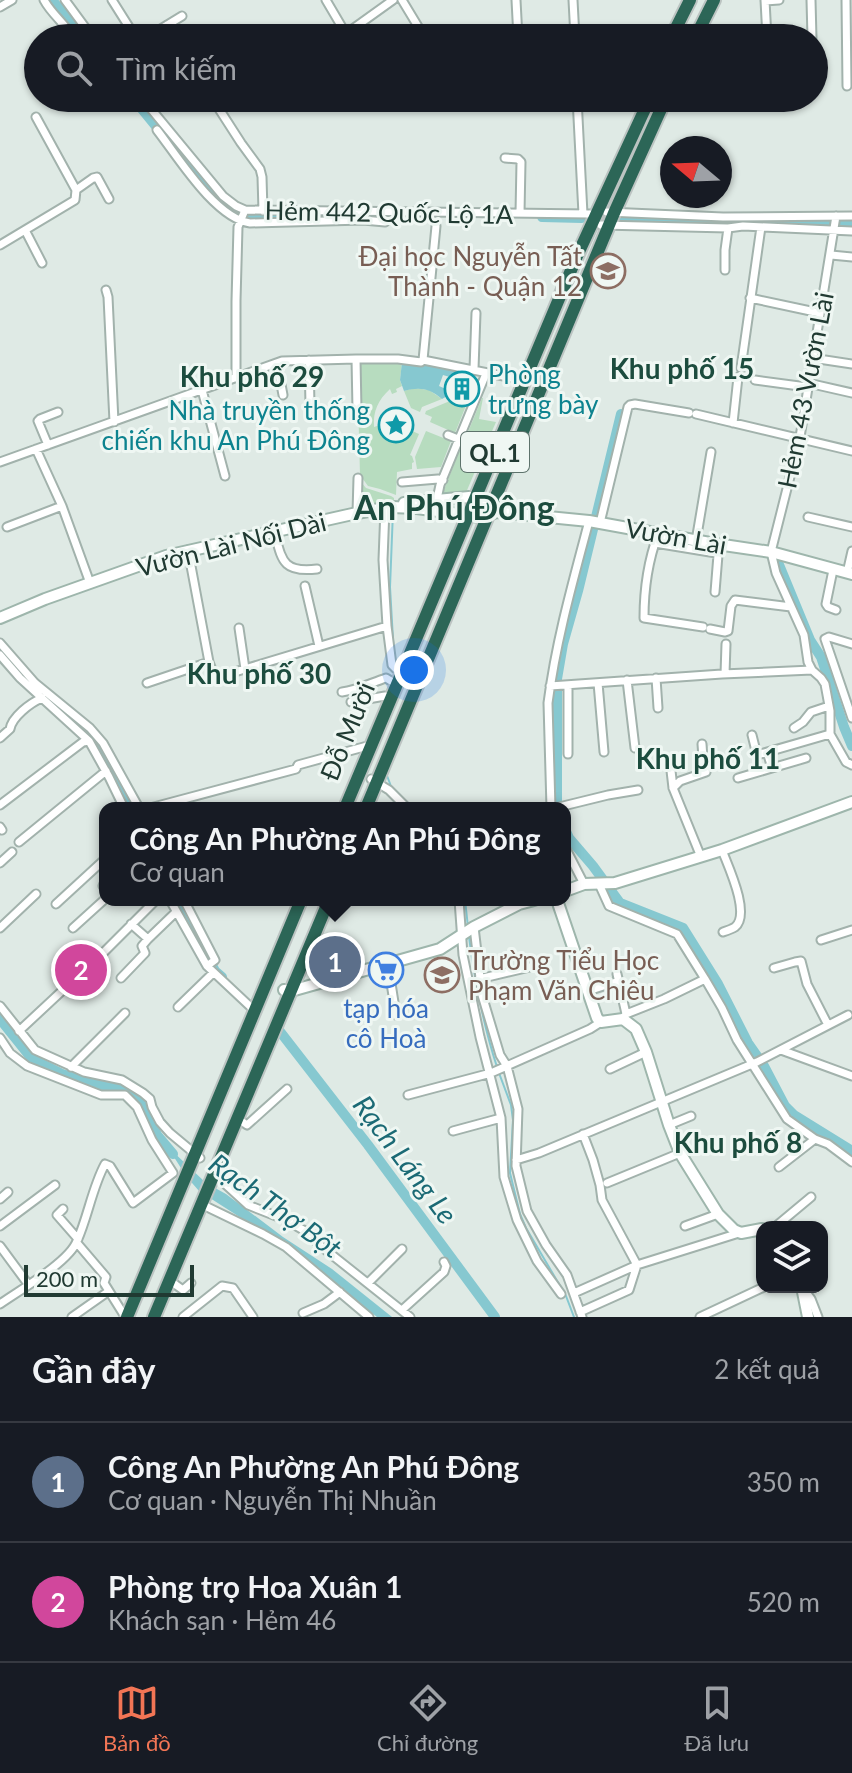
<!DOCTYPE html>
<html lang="vi">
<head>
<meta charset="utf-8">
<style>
	body { margin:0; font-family:Lato,sans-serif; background:#242831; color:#f1f3f6 }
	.controls { position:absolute; right:24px; bottom:24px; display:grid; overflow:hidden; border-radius:16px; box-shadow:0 2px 6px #0004 }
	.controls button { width:72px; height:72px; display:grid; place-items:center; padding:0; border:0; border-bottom:2px solid #363941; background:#171b24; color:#f1f3f6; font:40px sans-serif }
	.compass { position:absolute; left:660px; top:136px; width:72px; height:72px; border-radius:50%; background:#171b24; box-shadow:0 2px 6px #0004; rotate:289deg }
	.scale { position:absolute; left:24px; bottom:20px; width:170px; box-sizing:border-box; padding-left:8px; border:4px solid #203a32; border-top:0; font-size:22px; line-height:28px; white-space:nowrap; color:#203a32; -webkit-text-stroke:6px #eff7f3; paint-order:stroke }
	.you { position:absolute; left:414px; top:670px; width:28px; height:28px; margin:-20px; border:6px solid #fff; border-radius:50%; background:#1a73e8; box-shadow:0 0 0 12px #1a73e833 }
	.badge { display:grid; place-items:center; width:52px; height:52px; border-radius:50%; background:#f27555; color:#fff; font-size:26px; font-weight:700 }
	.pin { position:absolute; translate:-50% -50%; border:4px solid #fff; box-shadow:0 2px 8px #0006 }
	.popup { position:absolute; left:99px; top:802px; width:472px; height:104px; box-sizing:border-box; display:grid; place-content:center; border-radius:16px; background:#171b24; filter:drop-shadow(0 2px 6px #0005); font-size:26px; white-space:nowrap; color:#9ea1a6 }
	.popup b { font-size:30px; color:#f1f3f6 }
	.popup::after { content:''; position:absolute; left:50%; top:100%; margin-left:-16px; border:16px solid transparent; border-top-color:#171b24 }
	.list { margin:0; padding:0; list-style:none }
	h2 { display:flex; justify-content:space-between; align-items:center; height:104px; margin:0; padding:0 32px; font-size:34px }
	h2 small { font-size:26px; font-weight:400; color:#9ea1a6 }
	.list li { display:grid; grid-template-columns:52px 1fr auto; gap:24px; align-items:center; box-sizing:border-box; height:120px; padding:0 32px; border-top:2px solid #363941 }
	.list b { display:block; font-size:30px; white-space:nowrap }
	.list p { margin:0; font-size:26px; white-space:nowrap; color:#9ea1a6 }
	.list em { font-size:26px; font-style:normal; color:#9ea1a6 }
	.icon { flex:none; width:44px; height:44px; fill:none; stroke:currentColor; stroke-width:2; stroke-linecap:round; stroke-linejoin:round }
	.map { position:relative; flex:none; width:852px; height:1317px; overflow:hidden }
	.search { position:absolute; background:#171b24; box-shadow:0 2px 6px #0004; left:24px; right:24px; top:24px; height:88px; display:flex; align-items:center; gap:20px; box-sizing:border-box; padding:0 28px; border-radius:44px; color:#9ea1a6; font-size:30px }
	.sheet { height:344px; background:#171b24 }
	nav { display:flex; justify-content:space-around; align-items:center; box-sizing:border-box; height:112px; border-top:2px solid #363941; background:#171b24; font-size:22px; color:#9ea1a6 }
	nav a { display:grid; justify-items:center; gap:4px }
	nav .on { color:#f27555 }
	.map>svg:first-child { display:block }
	.green { fill:#b7dcbf }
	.water { fill:#86c8d0 }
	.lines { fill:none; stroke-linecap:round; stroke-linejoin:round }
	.stream { stroke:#86c8d0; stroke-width:2 }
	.river { stroke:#86c8d0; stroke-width:10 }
	.street-casing { stroke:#a2b2ac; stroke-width:11 }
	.secondary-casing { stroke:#9eb6ac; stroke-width:14 }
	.highway-casing { stroke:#bcc4c2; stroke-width:16 }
	.street { stroke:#fff; stroke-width:7 }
	.secondary { stroke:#fff; stroke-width:10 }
	.highway { stroke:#2c6657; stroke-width:12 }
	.labels { text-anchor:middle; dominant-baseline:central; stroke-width:6; stroke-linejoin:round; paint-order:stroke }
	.shield { fill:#eff7f3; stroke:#5e736c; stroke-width:2 }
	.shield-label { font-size:24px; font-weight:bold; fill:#203a32 }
	.street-label { font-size:26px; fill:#203a32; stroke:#eff7f3 }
	.education-label { font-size:26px; fill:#785e54; stroke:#eff7f3; text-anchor:end }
	.culture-label { font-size:26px; fill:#0d838f; stroke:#eff7f3; text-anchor:start }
	.shop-label { font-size:26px; fill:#366cbe; stroke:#eff7f3 }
	.neighbourhood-label { font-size:28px; font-weight:bold; fill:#1c4c3e; stroke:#eff7f3 }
	.water-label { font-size:28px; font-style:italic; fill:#1b6a75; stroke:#eff7f3 }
	.district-label { font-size:34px; font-weight:bold; fill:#1c4c3e; stroke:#eff7f3 }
</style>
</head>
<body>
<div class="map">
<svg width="852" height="1317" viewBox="0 0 852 1317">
	<rect width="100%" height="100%" fill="#dfeae5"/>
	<!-- green -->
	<path class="green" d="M357 360 402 362 400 380 402 386 396 389 397 392 392 394 390 389C378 400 373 411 374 427L380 425 381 433 384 432 386 434 403 427 419 434 410 455 412 456 414 462 412 463V469L397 472 396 495 380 489 368 486 360 475Z
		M414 388 429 390 442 399 422 407 420 412 411 408 404 391Z
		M457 398 467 403 455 433 430 422 432 417 425 414 426 411Z
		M482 398H483L479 419 496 422 486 445 466 437Z
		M426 431 451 441 441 467 417 469 415 457Z
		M463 447 482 455 465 495H442L460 449Z
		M361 482 366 488 391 496 394 498V503L370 509 362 501Z"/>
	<!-- water -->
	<path class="water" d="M402 362 427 363 479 373 469 379 455 374 453 378 443 375 439 386 448 390 449 395 442 399C429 388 419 387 404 391L400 380Z
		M167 1146 206 1183 226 1194 283 1237 332 1269 392 1317H377L331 1280 319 1268 199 1191 186 1176Z"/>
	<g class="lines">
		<!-- stream -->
		<path class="stream" d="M393 511 390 587 394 657
			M386 773 392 789
			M403 799 413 808
			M465 900 468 927
			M469 937C475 982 483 1024 497 1067
			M499 1073 511 1105 513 1120 510 1173 520 1214 526 1228 566 1296 574 1317"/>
		<!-- river -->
		<path class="river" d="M52 0 84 38
			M133 98 213 196 232 212 282 215 326 214
			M542 217 582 218
			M614 219 852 224
			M777 560 810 640 821 657 844 727 852 746
			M35 688 83 727 97 744 129 808
			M557 808V679L563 644 578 591 621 414
			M565 829 569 838 593 866 620 903 683 928 718 984 748 1043 764 1066 785 1106 794 1115 852 1151
			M176 900 215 971 222 977
			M0 1019 32 1059 62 1074 100 1085 123 1088 136 1094 145 1107 157 1135 173 1154
			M278 1029 368 1145 495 1317"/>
		<!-- street casing -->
		<g class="street-casing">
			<path id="street" d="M44 0C52 15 66 24 73 38
				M65 0 93 38
				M112 0 136 38
				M326 0 346 34
				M402 0 425 38
				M516 0 518 38
				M573 0 575 38
				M765 0 767 38
				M811 0 812 38
				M846 0 847 86
				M765 1 779 0
				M0 7 12 0
				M167 25 175 38
				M767 32H787
				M146 38 182 16
				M340 38 393 0
				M142 98 223 196 236 206 245 210 590 214
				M212 98 241 143 260 169 262 177 263 211
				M377 98 381 105
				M577 98 583 214
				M556 106 577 103
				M36 117 76 190
				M157 130C178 157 215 218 250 223L363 220 385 222
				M505 158 518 159 521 162 520 213
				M607 212 723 217 852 216
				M836 216 800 437 771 552 776 573 804 635 808 662 812 670 821 678 825 684 830 711V734L846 762 852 765
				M601 225 728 228 725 250V270
				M728 228 743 226 852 231
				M25 230 42 263
				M0 245 75 200 76 190 93 178 97 177 109 199
				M831 255 852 257
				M106 290 108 297 114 422
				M750 298 820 313
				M812 358 852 364
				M356 359 357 410
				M309 360 310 405
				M423 360 436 226
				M277 363 283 395
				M741 368 761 227
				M474 369 476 313
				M236 378V301L238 227 245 210
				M755 380 807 387
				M808 383 852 393
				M202 390 225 476
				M696 414 852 451
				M733 423 738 377
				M448 435 488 451
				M48 445 38 421 40 419 58 412
				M36 449 62 506 90 583
				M0 462 282 361 356 359H398L421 362 423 360 518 379
				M402 482 438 479 443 480
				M437 499 440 485 485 376
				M385 508 383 560 387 626 392 665 396 669
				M357 513 358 478
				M808 517 852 527
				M600 523 628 407 630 405 635 404 689 413
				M7 527 62 506
				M274 531C282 560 282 573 317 569
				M658 534C648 561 644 589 644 618L703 627
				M696 541 711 452
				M655 543 716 553 718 555 715 592
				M188 550 209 662 215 678 387 626
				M833 570 826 604 828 607 836 610
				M847 573 852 551
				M305 586 319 646
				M239 628 245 669
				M710 629 725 632 728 631 731 606 735 600 791 607
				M0 643 35 683 90 728 103 743 139 808
				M852 644 829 637 825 639 852 718
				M0 655 20 678 89 741
				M725 674 726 644
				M656 678 658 708
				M627 680 635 748
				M147 683 209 662
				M598 683 604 752
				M550 686 722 674 812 670
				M568 686V754
				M342 692C357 690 371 683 386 678L391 681
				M351 702 385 696
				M794 728 803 722 811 712 829 706
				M752 735 757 755 830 734
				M0 738 10 729C12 717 30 703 42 698
				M702 744 704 772
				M670 762 673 788 701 857
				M772 768 806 758
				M738 778 772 768 767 752
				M371 779 389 790 407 808
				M673 788 680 781 706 772
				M0 805 83 742 89 741 109 777 124 808
				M150 808 296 769 298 765 371 745
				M551 808 548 703C556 641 573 581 589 521
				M555 808 608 795 638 790
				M0 827 2 830
				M19 842 106 771
				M565 847 584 884
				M722 850C728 866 751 914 735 927 732 929 726 931 723 932
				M0 863 12 852
				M105 881 103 886 105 889
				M599 884 609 906 677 934 705 979
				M170 900 207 966 255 1011
				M184 900 215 960 207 966
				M459 900 463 955 480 1037 501 1118 504 1177 517 1220 537 1261 561 1294
				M56 904 105 859
				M131 924 148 939 176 912
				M474 927 482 995 500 1055 507 1066 518 1109 516 1166 527 1211 546 1245 567 1275 582 1317
				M0 928 36 894
				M73 928 105 899
				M821 940 852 930
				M102 954 156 900
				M388 964 396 1015
				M774 968 795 962 801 961 807 984 828 1025
				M617 974 626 1014 624 1017
				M121 978 145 953 142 946 148 939
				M479 979 530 967
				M588 991 619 981
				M0 1006 35 1050 84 1072 122 1080 143 1093 150 1099 152 1107 160 1122 170 1133 200 1158
				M178 1007 213 973
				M626 1014 664 999 705 979 722 1008 737 1040 787 1119 815 1139 828 1144 852 1162
				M19 1031 93 962
				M0 1038 10 1053 27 1066 101 1095H125L137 1107 152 1140 173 1173 133 1203 110 1166 105 1164C92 1188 88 1217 77 1241 69 1262 20 1290 0 1304
				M781 1050 852 1076
				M71 1067 125 1013
				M610 1069 646 1052
				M408 1095 491 1073 590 1029 601 1022
				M237 1118 247 1125 287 1089
				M669 1125 691 1116
				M453 1131 501 1118
				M516 1160 539 1153 757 1062 848 1015
				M218 1167 220 1178 225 1184 248 1205 286 1220 305 1231 322 1247 410 1317
				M779 1167 815 1139
				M607 1183 680 1153
				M0 1199 8 1192
				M201 1204 263 1234 286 1247 369 1317
				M63 1209 57 1215 78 1239
				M0 1226 55 1185
				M685 1226 718 1214
				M775 1227 811 1197
				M77 1243 106 1277 104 1283 124 1315
				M0 1246 28 1284
				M169 1280 183 1290 191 1283
				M368 1283 402 1249
				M805 1291 811 1299 818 1317
				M574 1293 637 1265 739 1233
				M402 1310 444 1272 446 1266 444 1262
				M580 1312 629 1290 637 1265 602 1200 600 1185 593 1160 583 1134
				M303 1313 324 1304 340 1292
				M72 1317 109 1291
				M183 1317 222 1286 233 1288 253 1317
				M700 1317 764 1287"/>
		</g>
		<!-- secondary casing -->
		<g class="secondary-casing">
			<path id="secondary" d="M404 503 469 497 474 502 495 511
				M0 618 45 599 166 556 357 513 391 507 417 508 480 517 497 512 589 521 710 543 771 552 852 574
				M565 891 584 884 615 883 722 850 852 802
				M557 900 597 1018 601 1022 623 1019 636 1029 646 1052 669 1125 680 1153 718 1214 734 1230 741 1233 762 1229
				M284 990 291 991 440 949 474 927 519 904 534 900
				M802 1287 808 1317"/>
		</g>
		<!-- highway casing -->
		<g class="highway-casing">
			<path id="highway" d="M671 38 690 0
				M695 38 714 0
				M345 808 577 256 650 98
				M366 808 614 213 666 98
				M127 1317 301 900
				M154 1317 329 900"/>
		</g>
		<!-- street -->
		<use href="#street" class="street"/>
		<!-- secondary -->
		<use href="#secondary" class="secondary"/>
		<!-- highway -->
		<use href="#highway" class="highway"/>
	</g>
	<!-- icons -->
	<defs>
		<g id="university-ring" transform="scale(1.8)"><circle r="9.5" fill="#eff7f3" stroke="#8d6e63" stroke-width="1.5"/><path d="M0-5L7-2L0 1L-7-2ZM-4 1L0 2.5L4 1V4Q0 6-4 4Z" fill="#8d6e63"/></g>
		<g id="building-ring" transform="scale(1.8)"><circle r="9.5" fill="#eff7f3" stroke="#0f9aa8" stroke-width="1.5"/><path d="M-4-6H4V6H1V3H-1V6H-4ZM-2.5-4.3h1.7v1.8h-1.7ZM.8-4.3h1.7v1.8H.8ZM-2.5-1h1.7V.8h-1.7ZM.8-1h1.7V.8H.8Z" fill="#0f9aa8"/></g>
		<g id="sight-ring" transform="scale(1.8)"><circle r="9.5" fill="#eff7f3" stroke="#0f9aa8" stroke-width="1.5"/><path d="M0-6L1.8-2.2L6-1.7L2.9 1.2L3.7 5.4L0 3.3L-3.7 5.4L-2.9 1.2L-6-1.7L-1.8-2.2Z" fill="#0f9aa8"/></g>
		<g id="supermarket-ring" transform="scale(1.8)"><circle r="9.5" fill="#eff7f3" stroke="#3f7fe0" stroke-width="1.5"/><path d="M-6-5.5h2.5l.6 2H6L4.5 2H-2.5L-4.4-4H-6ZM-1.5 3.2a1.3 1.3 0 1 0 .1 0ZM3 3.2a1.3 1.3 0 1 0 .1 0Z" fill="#3f7fe0"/></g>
		<g id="school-ring" transform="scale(1.8)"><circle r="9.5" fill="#eff7f3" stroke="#8d6e63" stroke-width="1.5"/><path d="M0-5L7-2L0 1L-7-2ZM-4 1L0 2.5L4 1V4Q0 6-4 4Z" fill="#8d6e63"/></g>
	</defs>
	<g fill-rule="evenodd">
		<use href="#university-ring" x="608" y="271"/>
		<use href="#building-ring" x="462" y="389"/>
		<use href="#sight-ring" x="396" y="425"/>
		<use href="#supermarket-ring" x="386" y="970"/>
		<use href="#school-ring" x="442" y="975"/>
	</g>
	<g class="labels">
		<!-- shield labels -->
		<rect class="shield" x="461" y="432" width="68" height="40" rx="6"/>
		<g class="shield-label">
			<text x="495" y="452">QL.1</text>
		</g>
		<!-- street labels -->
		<g class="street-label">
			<text transform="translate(389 212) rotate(1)">Hẻm 442 Quốc Lộ 1A</text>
			<text transform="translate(805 390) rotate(-79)">Hẻm 43 Vườn Lài</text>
			<text transform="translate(676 536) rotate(10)">Vườn Lài</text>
			<text transform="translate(231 544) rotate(-14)">Vườn Lài Nối Dài</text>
			<text transform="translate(347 731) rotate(-68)">Đỗ Mười</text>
		</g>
		<!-- education labels -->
		<g class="education-label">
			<text x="582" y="256">Đại học Nguyễn Tất<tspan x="582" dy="30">Thành - Quận 12</tspan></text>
			<text x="468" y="960" text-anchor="start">Trường Tiểu Học<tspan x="468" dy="30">Phạm Văn Chiêu</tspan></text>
		</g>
		<!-- culture labels -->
		<g class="culture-label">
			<text x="488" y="374">Phòng<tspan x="488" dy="30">trưng bày</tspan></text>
			<text x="370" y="410" text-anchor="end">Nhà truyền thống<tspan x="370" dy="30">chiến khu An Phú Đông</tspan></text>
		</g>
		<!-- shop labels -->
		<g class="shop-label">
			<text x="386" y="1008">tạp hóa<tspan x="386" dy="30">cô Hoà</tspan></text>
		</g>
		<!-- neighbourhood labels -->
		<g class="neighbourhood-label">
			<text x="682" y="368">Khu phố 15</text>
			<text x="252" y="376">Khu phố 29</text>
			<text x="259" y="673">Khu phố 30</text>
			<text x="708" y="758">Khu phố 11</text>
			<text x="738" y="1142">Khu phố 8</text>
		</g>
		<!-- water labels -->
		<g class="water-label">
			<text transform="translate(406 1159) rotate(53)">Rạch Láng Le</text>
			<text transform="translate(276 1205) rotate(36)">Rạch Thợ Bột</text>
		</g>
		<!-- district labels -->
		<g class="district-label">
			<text x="454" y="506">An Phú Đông</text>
		</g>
	</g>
</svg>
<div class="controls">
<button><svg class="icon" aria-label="layers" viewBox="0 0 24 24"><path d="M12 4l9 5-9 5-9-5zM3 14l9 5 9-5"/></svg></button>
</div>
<svg class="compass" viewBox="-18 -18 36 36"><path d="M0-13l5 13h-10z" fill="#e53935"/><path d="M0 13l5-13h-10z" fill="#9ea1a6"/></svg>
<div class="scale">200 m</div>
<div class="you"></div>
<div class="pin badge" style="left:335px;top:962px;background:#5c6f8a">1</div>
<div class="popup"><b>Công An Phường An Phú Đông</b>Cơ quan</div>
<div class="pin badge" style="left:81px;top:970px;background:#d1479c">2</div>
<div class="search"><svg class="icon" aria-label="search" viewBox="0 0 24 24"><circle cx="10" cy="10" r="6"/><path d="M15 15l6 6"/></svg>Tìm kiếm</div>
</div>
<section class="sheet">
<h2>Gần đây<small>2 kết quả</small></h2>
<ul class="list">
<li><span class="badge" style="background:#5c6f8a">1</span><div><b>Công An Phường An Phú Đông</b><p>Cơ quan · Nguyễn Thị Nhuần</p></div><em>350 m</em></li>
<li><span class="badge" style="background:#d1479c">2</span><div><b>Phòng trọ Hoa Xuân 1</b><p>Khách sạn · Hẻm 46</p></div><em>520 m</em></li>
</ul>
</section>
<nav>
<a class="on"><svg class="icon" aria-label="map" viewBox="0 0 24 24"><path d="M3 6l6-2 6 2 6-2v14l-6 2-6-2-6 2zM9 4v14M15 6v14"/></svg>Bản đồ</a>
<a><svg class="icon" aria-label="directions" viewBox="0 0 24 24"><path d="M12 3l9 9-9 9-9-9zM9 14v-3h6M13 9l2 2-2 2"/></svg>Chỉ đường</a>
<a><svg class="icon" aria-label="saved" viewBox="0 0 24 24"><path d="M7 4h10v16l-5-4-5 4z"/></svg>Đã lưu</a>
</nav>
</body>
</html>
